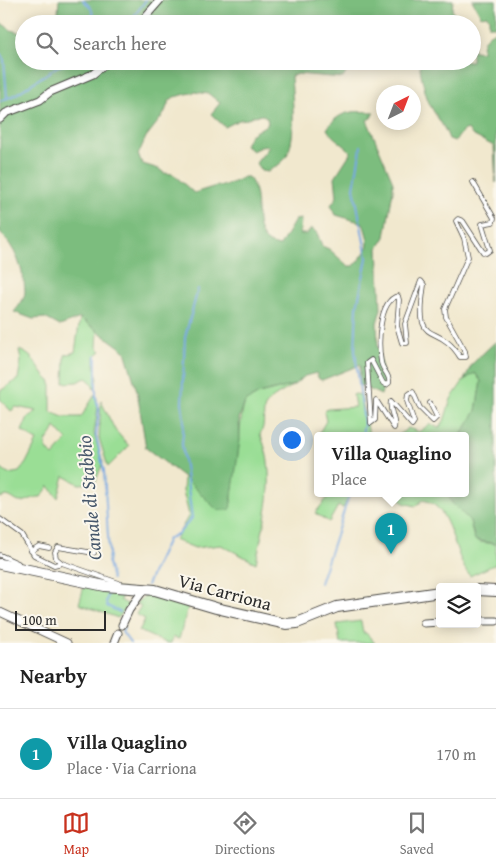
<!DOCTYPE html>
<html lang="en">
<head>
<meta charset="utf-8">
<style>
	body { margin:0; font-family:"Gentium Book Plus",serif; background:#f2f2f2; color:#222 }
	.controls { position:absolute; right:15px; bottom:15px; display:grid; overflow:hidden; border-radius:5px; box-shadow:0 2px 12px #0003 }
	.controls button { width:45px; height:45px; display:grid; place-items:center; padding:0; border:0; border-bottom:1px solid #e0e0e0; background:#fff; color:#222; font:25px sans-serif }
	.compass { position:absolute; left:376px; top:85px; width:45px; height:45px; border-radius:50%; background:#fff; box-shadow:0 2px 12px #0003; rotate:42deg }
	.scale { position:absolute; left:15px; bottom:12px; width:91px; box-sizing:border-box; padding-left:5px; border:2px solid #2b2b2b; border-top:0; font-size:14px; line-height:18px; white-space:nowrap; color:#2b2b2b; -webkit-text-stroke:4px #fbf7ec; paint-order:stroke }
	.you { position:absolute; left:291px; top:439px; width:18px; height:18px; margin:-12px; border:4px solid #fff; border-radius:50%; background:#1a73e8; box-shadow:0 0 0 8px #1a73e833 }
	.badge { display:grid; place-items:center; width:32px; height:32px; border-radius:50%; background:#c8321e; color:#fff; font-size:16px; font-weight:700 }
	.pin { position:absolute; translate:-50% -41px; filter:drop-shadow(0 1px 2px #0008) }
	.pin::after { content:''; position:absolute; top:26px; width:18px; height:15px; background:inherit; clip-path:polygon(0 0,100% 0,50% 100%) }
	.popup { position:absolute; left:314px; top:432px; width:155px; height:65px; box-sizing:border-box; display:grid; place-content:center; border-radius:5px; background:#fff; filter:drop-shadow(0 1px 4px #0005); font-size:16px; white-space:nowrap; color:#767676 }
	.popup b { font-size:19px; color:#222 }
	.popup::after { content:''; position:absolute; left:50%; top:100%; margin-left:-10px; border:10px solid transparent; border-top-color:#fff }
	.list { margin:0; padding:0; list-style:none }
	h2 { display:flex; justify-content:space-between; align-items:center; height:65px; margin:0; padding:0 20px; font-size:21px }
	h2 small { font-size:16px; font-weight:400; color:#767676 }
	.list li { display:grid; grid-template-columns:32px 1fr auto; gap:15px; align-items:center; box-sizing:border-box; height:90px; padding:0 20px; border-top:1px solid #e0e0e0 }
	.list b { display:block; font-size:19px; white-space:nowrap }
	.list p { margin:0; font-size:16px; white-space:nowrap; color:#767676 }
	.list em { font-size:16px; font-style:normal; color:#767676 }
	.icon { flex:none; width:28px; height:28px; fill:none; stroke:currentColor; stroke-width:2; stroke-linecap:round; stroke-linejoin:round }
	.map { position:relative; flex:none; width:496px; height:643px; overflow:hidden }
	.search { position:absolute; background:#fff; box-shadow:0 2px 12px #0003; left:15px; right:15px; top:15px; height:55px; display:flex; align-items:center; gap:12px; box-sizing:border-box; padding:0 18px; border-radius:28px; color:#767676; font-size:19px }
	.sheet { height:155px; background:#fff }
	nav { display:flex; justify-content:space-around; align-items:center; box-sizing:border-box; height:70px; border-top:1px solid #e0e0e0; background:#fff; font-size:14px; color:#767676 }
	nav a { display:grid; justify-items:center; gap:2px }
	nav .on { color:#c8321e }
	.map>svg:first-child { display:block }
	.green { fill:#9ade95; stroke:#628460; fill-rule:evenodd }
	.forest { fill:#7bbd7e; stroke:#537454 }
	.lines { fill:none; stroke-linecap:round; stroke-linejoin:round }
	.stream { stroke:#77a8e2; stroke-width:2 }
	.lane-casing { stroke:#494743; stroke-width:5.5 }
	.street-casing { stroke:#494743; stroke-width:9 }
	.secondary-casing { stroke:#494743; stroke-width:12 }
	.lane { stroke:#fff; stroke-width:4 }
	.street { stroke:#fff; stroke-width:7 }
	.secondary { stroke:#fff; stroke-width:10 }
	.labels { text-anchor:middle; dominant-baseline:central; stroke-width:4; stroke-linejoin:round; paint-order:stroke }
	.street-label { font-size:18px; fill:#2b2b2b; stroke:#fbf7ec }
	.water-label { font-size:19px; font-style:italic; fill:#46576b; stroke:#fbf7ec }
</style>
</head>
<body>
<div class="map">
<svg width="496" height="643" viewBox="0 0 496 643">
	<rect width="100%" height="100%" fill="#fbf7ec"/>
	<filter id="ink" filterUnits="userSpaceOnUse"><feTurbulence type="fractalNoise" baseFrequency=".02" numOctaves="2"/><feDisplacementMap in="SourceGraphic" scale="10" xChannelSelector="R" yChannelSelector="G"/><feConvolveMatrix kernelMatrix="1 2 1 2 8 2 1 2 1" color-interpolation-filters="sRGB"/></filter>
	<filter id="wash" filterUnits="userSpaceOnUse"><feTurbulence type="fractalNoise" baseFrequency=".0096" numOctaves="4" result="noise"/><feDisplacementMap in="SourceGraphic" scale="20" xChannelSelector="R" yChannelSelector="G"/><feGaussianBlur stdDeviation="1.12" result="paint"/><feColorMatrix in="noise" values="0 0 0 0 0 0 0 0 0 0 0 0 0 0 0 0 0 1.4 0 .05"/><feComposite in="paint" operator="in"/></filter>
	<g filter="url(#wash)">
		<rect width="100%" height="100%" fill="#f1e8ce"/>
		<!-- green -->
		<path class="green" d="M80 318 98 331 97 347 101 351 95 356V368L98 379 94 389 91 382 86 378 77 382 64 383 65 355 75 352Z
			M19 350C38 357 36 370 51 382V412L63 417H81L96 393 98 407 94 434 103 462 95 483 79 484 64 476 58 498 49 486 41 497C33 496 26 503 19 502 15 501 12 497 7 496L0 498V468L8 474 19 472 26 463 37 441 22 431 28 417 37 411 16 407 11 411 0 399V391L18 379 21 361ZM55 427 67 440 53 456C38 441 50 441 55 427Z
			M475 373 481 381 476 411 461 435H399L408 428 419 432 430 424 439 428 444 421 451 399 464 380Z
			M294 385C285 391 265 399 264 411 263 420 265 426 260 434 279 476 264 521 256 563L221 545 195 548 175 540 189 515 183 491 184 477 217 510C223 492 232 474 237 455 241 437 239 420 245 402L259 394Z
			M355 394 361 395 369 435H318L326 421 324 412 327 409 355 407 353 395Z
			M101 401 115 430 129 446 108 467 99 438Z
			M327 493H351L343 508 338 506 329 522 315 513 329 496Z
			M402 493H447L452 503 470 521 473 535 480 542 496 544V564L470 576C453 557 452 504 423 500L416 506 404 503 400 500Z
			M84 586 125 590 120 600 129 605 118 618 79 604Z
			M150 592 183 602V605L188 607 179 639 173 637 171 643H166L139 631 145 619 136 614 141 606 136 603Z
			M361 621 363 633H366L375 643H340L337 624Z"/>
		<!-- forest -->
		<path class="forest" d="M59 0H453L452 11 461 24H45L58 13Z
			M472 0H496V26H489V18L487 15 481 16Z
			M0 22 11 30 24 34V61H353L343 78 298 74 291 76C292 95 299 149 281 163 277 166 272 168 268 172L261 171 256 163 269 147 265 145 252 151 245 145 250 135 268 124 267 118 263 115 252 116 248 119 239 120 225 127 211 114 220 103 209 94 195 92 174 97 169 101 164 114 146 137 138 155 143 164 159 169 164 173 173 174 194 193 216 186 227 185 244 177H248C266 195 245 243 280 246L295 220 301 219 300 234H307L311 228 317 233 322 246 329 249 348 266H354C370 246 371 247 363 223L336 215 331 205 337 197 335 177 351 152C343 143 333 139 327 129 339 110 353 111 374 112L371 118 367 120 393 182V191L385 237 378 248 381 309 377 323 378 346 384 383 381 395 360 385V365L322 380 319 379 316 373 305 376 294 385 259 394 245 402 239 419 240 440 230 510H217L184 477 146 448 137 391 125 351 80 318 60 326 45 318 33 319 14 312C19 306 25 299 25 291 24 271 15 246 0 233Z
			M496 31V183L494 146 472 135 468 129 463 131 455 141 449 139C444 125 437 118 430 105 424 92 421 75 419 61H472V41L474 51 482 52C481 42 486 34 496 31Z
			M496 341V544L475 540 470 521 452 503 447 493H465V435H461L476 411 481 381 475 373 464 380 472 364Z"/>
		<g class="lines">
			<!-- stream -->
			<path class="stream" d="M83 0 91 8 96 24
				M128 24 146 0
				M0 53 4 60 7 98
				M0 101 15 95 58 66 79 61
				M361 146 354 188 367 258 357 307 355 351 364 424 362 435
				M96 355V398L99 409 96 436 104 471 109 553 108 563 112 579
				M320 583 350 493
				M147 585 168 539 179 533 192 518 182 444 184 420 182 403 185 337 198 289
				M109 591 106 601 107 606 120 612
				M124 628 122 632 130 643"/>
		</g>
	</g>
	<g filter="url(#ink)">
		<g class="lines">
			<!-- lane casing -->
			<g class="lane-casing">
				<path id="lane" d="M430 403 437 417 433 421 420 408 413 392 408 394 407 401 414 422 412 425 391 401C388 411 397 420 394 428L376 400 375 420 371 423 367 363 371 360 383 383 386 385 389 383C391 376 382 370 381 362 378 345 378 301 398 296L399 300 397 326 402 343H407L405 324 421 281 424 285C414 352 437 319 460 357H466L465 351 446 317 445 309 468 257 464 238 456 221 458 219 463 221 483 252 486 253 490 250 482 224 493 222 494 218 473 182
					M0 519 22 535 34 555 54 565 62 563
					M95 544 94 553 58 547 55 552 56 558 62 563 119 583
					M31 551 39 546 49 548
					M0 555 18 563"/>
			</g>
			<!-- street casing -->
			<g class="street-casing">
				<path id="street" d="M139 24 160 0
					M0 119 6 113 40 100 50 92 93 74 109 61
					M0 612 67 643
					M477 621H496
					M424 623 440 622
					M122 625 129 610 145 588
					M114 643 118 633"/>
			</g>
			<!-- secondary casing -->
			<g class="secondary-casing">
				<path id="secondary" d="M0 564 105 586 155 590 216 608 286 624 297 623 337 607 440 592
					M477 590 496 591"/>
			</g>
			<!-- lane -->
			<use href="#lane" class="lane"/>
			<!-- street -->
			<use href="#street" class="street"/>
			<!-- secondary -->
			<use href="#secondary" class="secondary"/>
		</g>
	</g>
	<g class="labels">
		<!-- street labels -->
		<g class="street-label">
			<text transform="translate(225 592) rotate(15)">Via Carriona</text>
		</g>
		<!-- water labels -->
		<g class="water-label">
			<text transform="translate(89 498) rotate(-95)">Canale di Stabbio</text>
		</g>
	</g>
</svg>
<div class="controls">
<button><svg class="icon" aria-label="layers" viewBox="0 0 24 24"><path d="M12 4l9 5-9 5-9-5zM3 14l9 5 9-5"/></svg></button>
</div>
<svg class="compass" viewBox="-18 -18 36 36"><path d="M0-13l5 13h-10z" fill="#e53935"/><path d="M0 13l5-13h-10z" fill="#767676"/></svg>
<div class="scale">100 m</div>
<div class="you"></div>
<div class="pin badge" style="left:391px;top:554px;background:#0f9aa8">1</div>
<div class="popup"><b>Villa Quaglino</b>Place</div>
<div class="search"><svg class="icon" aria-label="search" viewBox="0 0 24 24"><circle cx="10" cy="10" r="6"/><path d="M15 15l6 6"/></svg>Search here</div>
</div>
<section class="sheet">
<h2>Nearby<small></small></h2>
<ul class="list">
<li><span class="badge" style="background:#0f9aa8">1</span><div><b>Villa Quaglino</b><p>Place · Via Carriona</p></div><em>170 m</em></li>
</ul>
</section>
<nav>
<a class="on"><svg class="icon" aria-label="map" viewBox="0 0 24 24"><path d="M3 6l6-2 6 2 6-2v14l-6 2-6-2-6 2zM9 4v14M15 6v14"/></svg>Map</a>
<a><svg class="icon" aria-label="directions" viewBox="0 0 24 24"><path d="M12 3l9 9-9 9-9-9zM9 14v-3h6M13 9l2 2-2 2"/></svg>Directions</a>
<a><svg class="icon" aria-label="saved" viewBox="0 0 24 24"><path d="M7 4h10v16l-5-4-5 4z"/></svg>Saved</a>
</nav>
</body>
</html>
